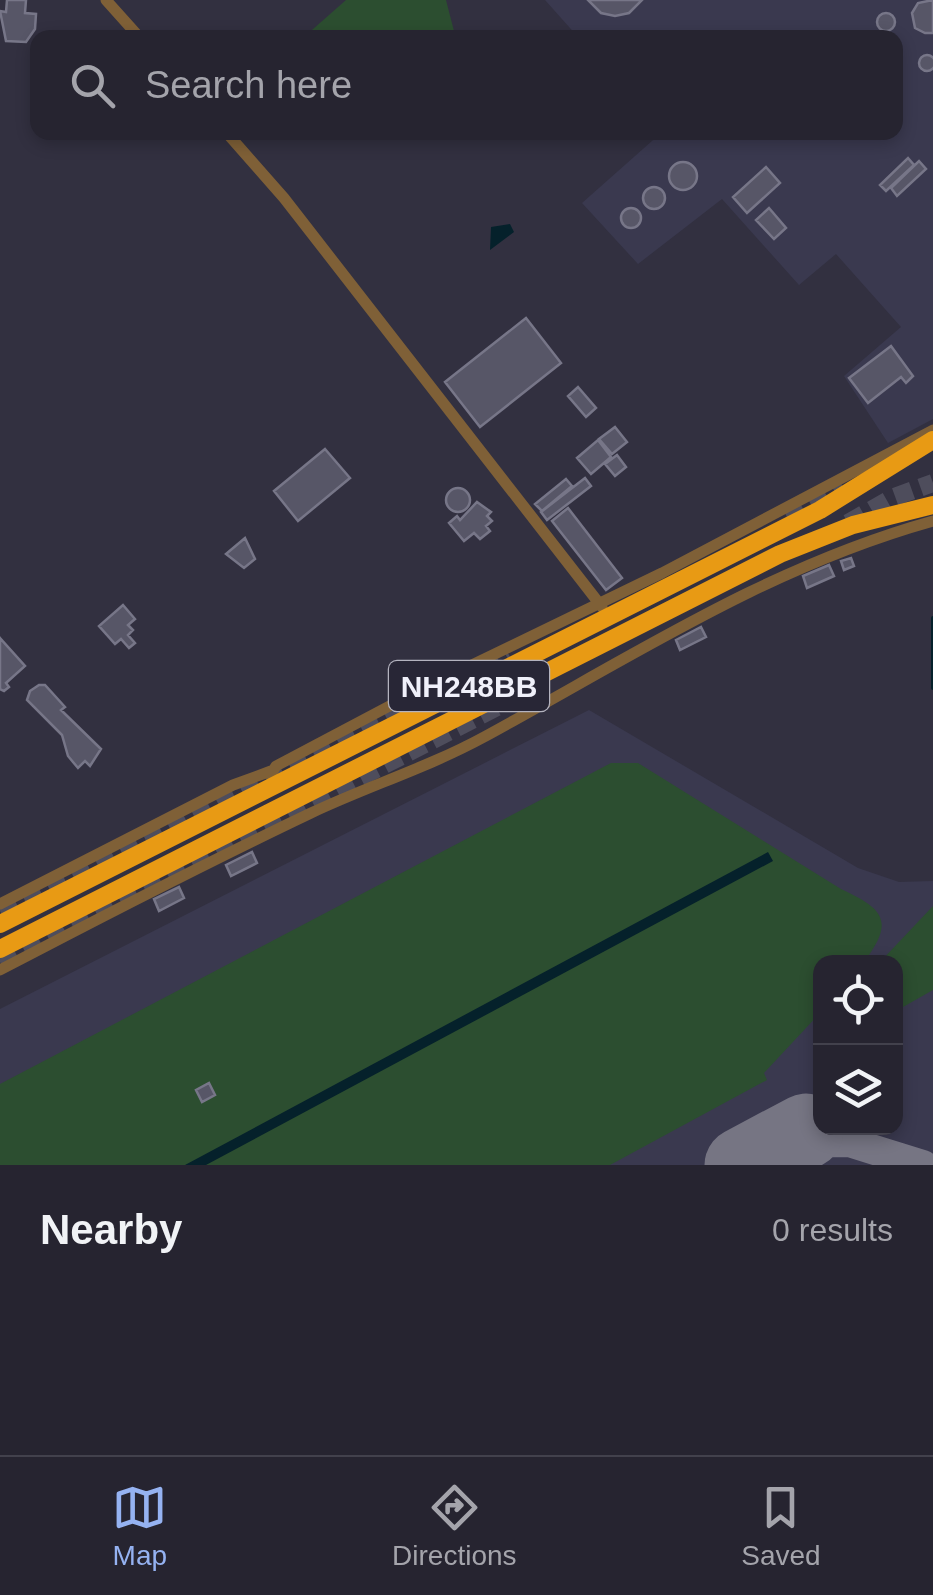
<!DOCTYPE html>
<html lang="en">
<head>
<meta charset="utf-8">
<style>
	body { margin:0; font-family:Arial,sans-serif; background:#2e2c38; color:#f1f3f6 }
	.controls { position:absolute; right:30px; bottom:30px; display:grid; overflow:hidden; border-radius:20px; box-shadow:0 5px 15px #0003 }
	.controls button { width:90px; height:90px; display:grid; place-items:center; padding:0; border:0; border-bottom:2px solid #42414c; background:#262430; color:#f1f3f6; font:50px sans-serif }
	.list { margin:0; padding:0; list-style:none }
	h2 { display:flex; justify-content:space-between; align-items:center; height:130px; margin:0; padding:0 40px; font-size:42px }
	h2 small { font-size:32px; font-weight:400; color:#a4a4ab }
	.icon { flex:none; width:55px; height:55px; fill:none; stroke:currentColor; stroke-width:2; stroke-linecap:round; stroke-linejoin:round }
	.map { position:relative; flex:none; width:933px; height:1165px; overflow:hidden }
	.search { position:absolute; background:#262430; box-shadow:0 5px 15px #0003; left:30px; right:30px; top:30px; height:110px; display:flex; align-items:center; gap:25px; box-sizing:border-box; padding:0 35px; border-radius:20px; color:#a4a4ab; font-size:38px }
	.sheet { height:290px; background:#262430 }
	nav { display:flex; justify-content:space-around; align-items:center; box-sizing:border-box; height:140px; border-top:2px solid #42414c; background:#262430; font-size:28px; color:#a4a4ab }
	nav a { display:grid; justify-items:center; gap:5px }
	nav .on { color:#95b2f1 }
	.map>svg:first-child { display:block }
	.built { fill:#3a394f; fill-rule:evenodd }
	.green { fill:#2c4e30 }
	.water { fill:#05212b }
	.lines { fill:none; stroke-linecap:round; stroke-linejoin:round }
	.stream { stroke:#05212b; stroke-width:4 }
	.taxiway { stroke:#767583; stroke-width:30 }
	.runway { stroke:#767583; stroke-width:75 }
	.building { fill:#575667; stroke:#777688; stroke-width:2.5 }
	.highway-tunnel { stroke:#4e4d5c; stroke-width:18; stroke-dasharray:18 9; stroke-linecap:butt }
	.minor { stroke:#7f6037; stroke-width:11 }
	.highway { stroke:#e89a14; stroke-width:18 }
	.labels { text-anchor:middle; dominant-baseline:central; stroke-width:8; stroke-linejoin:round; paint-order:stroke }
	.shield { fill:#282636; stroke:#b4b3bf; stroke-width:2.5 }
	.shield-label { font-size:30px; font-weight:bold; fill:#f0f0fa }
</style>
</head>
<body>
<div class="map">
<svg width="933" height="1165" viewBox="0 0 933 1165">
	<rect width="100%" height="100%" fill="#323040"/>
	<!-- built -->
	<path class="built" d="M545 0H933V419L888 443 844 376 901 327 836 254 799 285 722 199 638 264 582 203 661 133 896 132V38L578 37Z
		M589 710 858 868 899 882 933 881V1165H0V1009ZM820 962H896V1128H820Z"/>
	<!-- green -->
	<path class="green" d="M346 0H446L454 31 448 38 304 37Z
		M611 763H638L841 889C884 909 895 921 864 962H820V1013L764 1073 767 1080 610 1165H0V1084Z
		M933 906V990L896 1011V962H880Z"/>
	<!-- water -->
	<path class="water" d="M510 224 514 232 490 250 491 227Z
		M768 852 773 861 206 1165H185Z"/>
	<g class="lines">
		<!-- stream -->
		<path class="stream" d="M933 618V688"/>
		<!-- taxiway -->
		<path class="taxiway" d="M783 1143 849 1142 923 1165"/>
		<!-- runway -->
		<path class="runway" d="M742 1165 806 1131"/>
	</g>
	<!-- building -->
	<path class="building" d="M7 0H26L25 13 36 14 35 29 26 42 6 41 0 11 6 12Z
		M588 0H642L629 13 615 16 601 13Z
		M933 0V33H925L915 28 912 13 918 3Z
		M877 22a9 9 0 1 1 18 0a9 9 0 1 1-18 0Z
		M919 63a8 8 0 1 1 16 0a8 8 0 1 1-16 0Z
		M908 158 914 165 886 191 880 185Z
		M919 161 926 169 897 196 891 188Z
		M669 176a14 14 0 1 1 28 0a14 14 0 1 1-28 0Z
		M766 167 780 183 747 213 733 197Z
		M643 198a11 11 0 1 1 22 0a11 11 0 1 1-22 0Z
		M621 218a10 10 0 1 1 20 0a10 10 0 1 1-20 0Z
		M769 208 786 228 774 239 756 220Z
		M526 318 561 363 480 427 445 382Z
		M891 346 913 376 906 383 901 377 868 403 849 378Z
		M578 387 596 408 586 417 568 396Z
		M615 427 627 442 612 454 599 439Z
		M598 440 611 457 591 474 577 458Z
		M325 449 350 478 298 521 274 491Z
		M617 455 626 467 615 476 605 464Z
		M585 478 591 486 547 520 541 512Z
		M566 479 572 486 542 511 535 504Z
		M446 500a12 12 0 1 1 24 0a12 12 0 1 1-24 0Z
		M477 502 491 512 487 516 492 521 486 526 490 531 480 539 474 533 464 541 449 523 457 516 460 520Z
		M568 508 622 578 606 590 552 521Z
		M245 538 255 559 244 568 226 554Z
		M851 558 854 566 844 570 841 561Z
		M829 565 834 576 807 588 803 576Z
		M123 605 135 619 128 625 133 630 128 635 135 643 129 648 121 639 115 644 99 626Z
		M701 627 706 637 680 650 676 640Z
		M0 638 25 666 6 683 9 687 4 691 0 689Z
		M39 685H45L65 707 61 710 101 749 90 766 85 761 78 768 68 756 62 735 27 700 30 691Z
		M252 852 257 863 231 876 226 865Z
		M179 887 184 898 159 911 154 899Z
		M209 1083 215 1095 202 1102 196 1090Z"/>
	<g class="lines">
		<!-- highway-tunnel -->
		<path class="highway-tunnel" d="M787 517 843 487
			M848 523 894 497 933 483
			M0 911 510 657
			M0 962 542 684"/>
		<!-- minor -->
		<path class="minor" d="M106 0 140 38
			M226 132 284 198 602 607
			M277 784 271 774 276 766 414 693 662 573 933 430
			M0 904 233 785 271 771
			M0 970C103 916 206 863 311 813 368 786 429 767 484 737 633 656 768 567 933 521"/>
		<!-- highway -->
		<path class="highway" d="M0 924 820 510 933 440
			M0 949 780 554 853 525 933 505"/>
	</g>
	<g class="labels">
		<!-- shield labels -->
		<rect class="shield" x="389" y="661" width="160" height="50" rx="8"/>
		<g class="shield-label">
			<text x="469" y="686">NH248BB</text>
		</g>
	</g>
</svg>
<div class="controls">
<button><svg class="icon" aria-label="locate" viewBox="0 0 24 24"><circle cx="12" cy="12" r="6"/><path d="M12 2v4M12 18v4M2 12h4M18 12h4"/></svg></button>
<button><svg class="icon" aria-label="layers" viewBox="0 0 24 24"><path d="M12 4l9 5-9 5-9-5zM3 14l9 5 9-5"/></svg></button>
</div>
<div class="search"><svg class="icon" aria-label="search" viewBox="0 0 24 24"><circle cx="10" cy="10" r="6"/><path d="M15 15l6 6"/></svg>Search here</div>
</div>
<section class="sheet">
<h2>Nearby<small>0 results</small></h2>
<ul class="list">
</ul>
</section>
<nav>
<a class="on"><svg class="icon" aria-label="map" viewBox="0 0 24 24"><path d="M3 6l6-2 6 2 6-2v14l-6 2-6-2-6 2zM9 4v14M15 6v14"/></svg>Map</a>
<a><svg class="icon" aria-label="directions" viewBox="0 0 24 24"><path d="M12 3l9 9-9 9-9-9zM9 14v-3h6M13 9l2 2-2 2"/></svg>Directions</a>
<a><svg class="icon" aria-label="saved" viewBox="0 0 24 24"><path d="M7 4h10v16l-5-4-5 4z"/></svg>Saved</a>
</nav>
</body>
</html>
